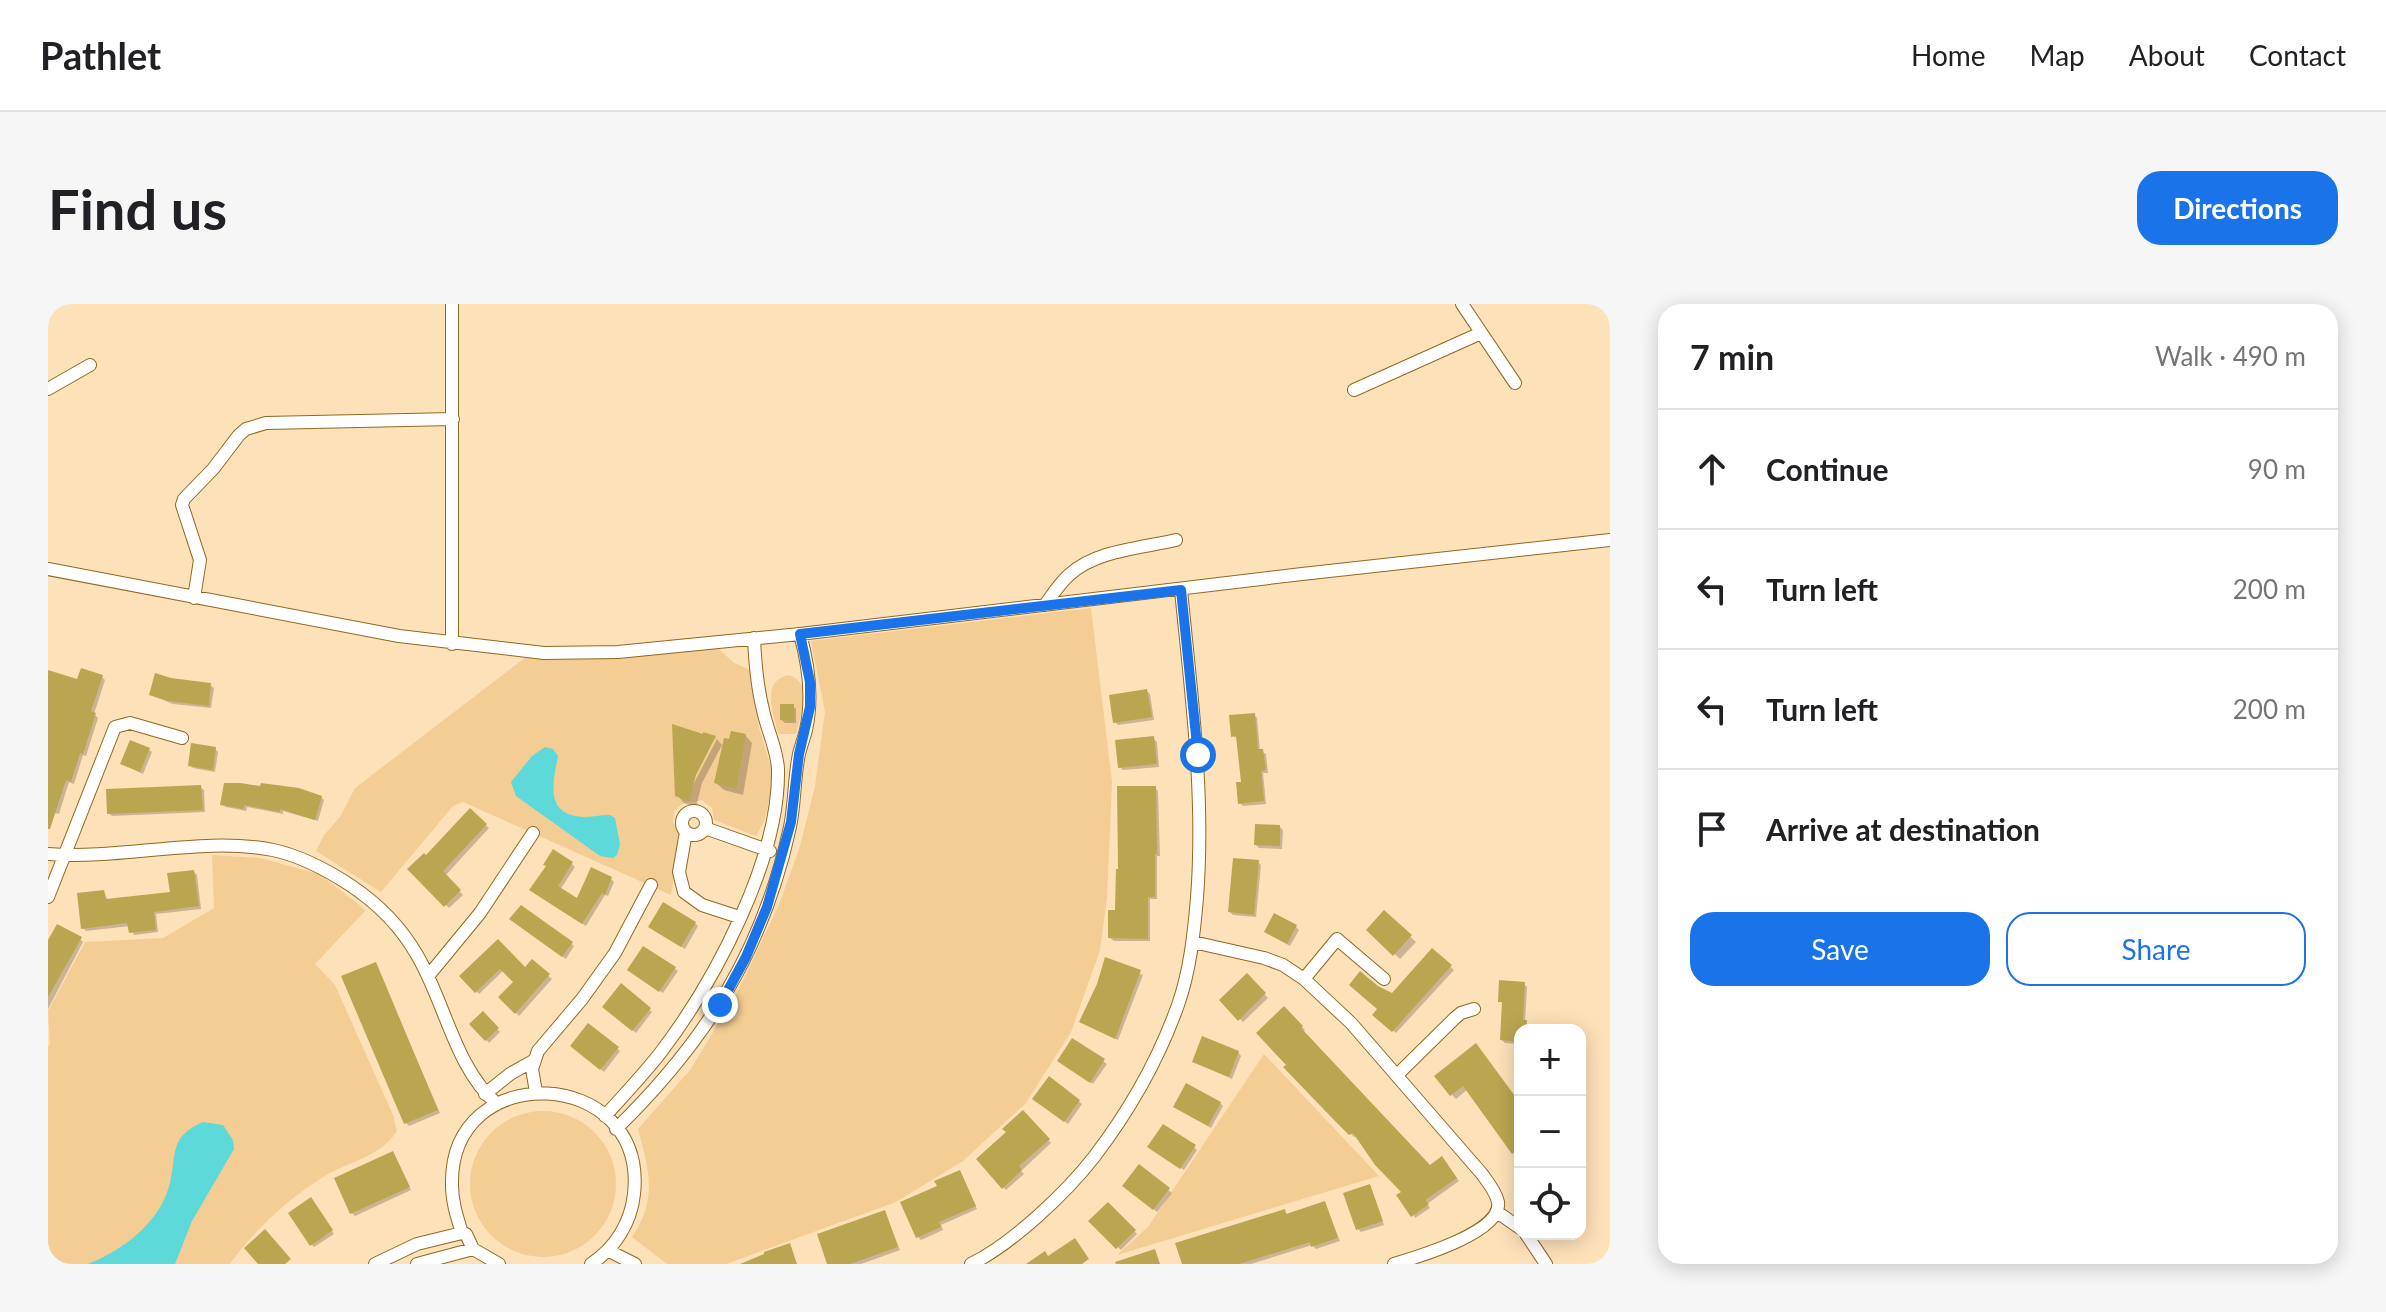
<!DOCTYPE html>
<html lang="en">
<head>
<meta charset="utf-8">
<style>
	body { margin:0; font-family:Lato,sans-serif; background:#f6f6f6; color:#202124 }
	.controls { position:absolute; right:24px; bottom:24px; display:grid; overflow:hidden; border-radius:16px; box-shadow:0 4px 20px #0003 }
	.controls button { width:72px; height:72px; display:grid; place-items:center; padding:0; border:0; border-bottom:2px solid #e0e0e0; background:#fff; color:#202124; font:40px sans-serif }
	.stop { position:absolute; width:24px; height:24px; margin:-18px; border:6px solid #1a73e8; border-radius:50%; background:#fff }
	.stop.end { background:#1a73e8; border-color:#fff; box-shadow:0 2px 8px #0008 }
	.list { margin:0; padding:0; list-style:none }
	h2 { display:flex; justify-content:space-between; align-items:center; height:104px; margin:0; padding:0 32px; font-size:34px }
	h2 small { font-size:26px; font-weight:400; color:#757577 }
	.list li { display:grid; grid-template-columns:52px 1fr auto; gap:24px; align-items:center; box-sizing:border-box; height:120px; padding:0 32px; border-top:2px solid #e0e0e0 }
	.list b { display:block; font-size:30px; white-space:nowrap }
	.list em { font-size:26px; font-style:normal; color:#757577 }
	.actions { display:flex; gap:16px; padding:24px 32px }
	.actions a { flex:1; padding:18px 0; border:2px solid #1a73e8; border-radius:24px; text-align:center; font-size:28px; color:#1a73e8 }
	.actions .main { background:#1a73e8; color:#fff }
	.icon { flex:none; width:44px; height:44px; fill:none; stroke:currentColor; stroke-width:2; stroke-linecap:round; stroke-linejoin:round }
	.map { position:relative; flex:none; width:1562px; height:960px; overflow:hidden; border-radius:24px }
	header { display:flex; align-items:center; gap:48px; box-sizing:border-box; height:112px; padding:0 40px; background:#fff; border-bottom:2px solid #e0e0e0 }
	header strong { font-size:38px }
	nav { display:flex; gap:44px; margin-inline-start:auto; font-size:28px }
	.intro { display:flex; align-items:center; justify-content:space-between; box-sizing:border-box; height:192px; padding:0 48px }
	h1 { margin:0; font-size:56px }
	.button { padding:20px 36px; border-radius:24px; background:#1a73e8; color:#fff; font-size:28px; font-weight:700 }
	main { display:flex; gap:48px; padding:0 48px }
	aside { flex:1; background:#fff; border-radius:24px; box-shadow:0 4px 20px #0003 }
	.map>svg:first-child { display:block }
	.green { fill:#f4cd94 }
	.water { fill:#5dd9da }
	.shadow { fill:#0003 }
	.building { fill:#baa650 }
	.lines { fill:none; stroke-linecap:round; stroke-linejoin:round }
	.minor-casing { stroke:#92681f; stroke-width:14 }
	.minor { stroke:#fff; stroke-width:12 }
	.route { stroke:#1a73e8; stroke-width:10 }
</style>
</head>
<body>
<header>
<strong>Pathlet</strong>
<nav><a>Home</a><a>Map</a><a>About</a><a>Contact</a></nav>
</header>
<div class="intro"><h1>Find us</h1><a class="button">Directions</a></div>
<main>
<div class="map">
<svg width="1562" height="960" viewBox="0 0 1562 960">
	<rect width="100%" height="100%" fill="#fde1b9"/>
	<!-- green -->
	<path class="green" d="M1043 304 1064 478 1059 594 1052 646 1023 728 978 799 915 857 848 898 678 960H619L584 933C610 895 601 866 590 825L642 766 690 687 730 603 752 542 767 482 777 408 763 337Z
		M670 344 686 359 705 367 711 424 722 460 725 480 716 518 708 532 666 516 664 504 654 496 634 500 626 507 625 518 632 533 623 591 415 498 405 502 333 588 268 547 276 531 292 513 307 484 482 350Z
		M740 371C767 379 753 409 748 430H730C726 409 712 378 740 371Z
		M164 551 212 554 271 570 318 606 267 660 287 681 345 811 349 827C332 853 302 857 277 872 241 894 206 926 182 960H0V743L2 739 0 707 37 638 115 634 166 604Z
		M1216 750 1331 872 1069 951 1100 923Z
		M422 880a73 73 0 1 1 146 0a73 73 0 1 1-146 0Z"/>
	<!-- water -->
	<path class="water" d="M497 443 505 445 510 452C505 478 496 511 535 513 544 513 553 511 562 511L567 514 572 540 569 551 565 554 552 552 468 492 463 478 484 452Z
		M155 818 175 821 185 836 186 845 144 917 127 960H40C75 946 112 919 122 879 129 848 121 833 155 818Z"/>
	<!-- shadow -->
	<path class="shadow" d="M0 368 31 378 54 373 57 376 46 410 50 414 38 452 35 451 26 480 21 478 11 510 0 507Z
		M162 381 166 384 163 404 125 400 103 391Z
		M1099 387 1102 390 1106 416 1070 421 1067 418Z
		M745 402 748 405V419H737L734 416Z
		M1206 411 1209 414 1212 447 1218 450 1220 469H1215L1218 500 1195 502 1192 499 1195 480 1190 435 1185 432Z
		M626 423 669 435H664L641 479 645 481 669 435 674 441 654 479 648 503 636 499 629 491Z
		M697 431 704 439 695 491 676 486 668 479Z
		M1106 435 1109 438 1111 463 1075 466 1072 463Z
		M100 445 104 448 95 470 74 460Z
		M167 445 170 448 167 468 145 464 142 461Z
		M152 483 156 486 157 508 64 512 61 509Z
		M1107 484 1110 487 1112 552H1109V595H1102V637H1066L1062 634Z
		M273 493 276 496 270 517 235 507V510L199 503 198 507 178 503 174 500Z
		M422 507 441 524 397 572 415 591 401 604 362 565 378 554Z
		M1232 523 1235 526 1234 545 1211 544 1208 541Z
		M1210 558 1213 561 1208 613 1185 611 1182 608Z
		M524 560 527 563 512 586 530 597 563 575 566 578 560 592 557 591 538 622 486 589Z
		M146 568 149 571 153 605 108 610 110 628 86 631 82 622 38 627 35 624 56 588 60 597 124 590Z
		M1336 609 1368 638 1352 655 1321 626Z
		M466 618 523 639 526 642 518 655Z
		M647 619 650 622 637 645 605 626Z
		M1248 623 1251 626 1242 642 1221 630Z
		M32 635 35 638 0 705V641Z
		M450 638 477 666 484 658 504 675 471 712 453 693 468 678 456 666 431 690 413 672Z
		M1384 647 1406 666 1348 729 1327 711 1332 705 1329 684 1345 692Z
		M1058 656 1095 671 1070 736 1034 718 1050 681Z
		M327 660 392 809 361 822 358 819Z
		M626 664 630 667 615 689 587 670Z
		M1199 672 1220 694 1195 718 1174 696Z
		M1476 680 1479 683 1477 718 1481 721V726H1472V740L1457 739 1454 736 1456 701 1452 697Z
		M573 682 604 708 588 729 557 703Z
		M1236 704 1257 726 1254 729 1382 864 1397 858 1411 877 1379 900 1382 904 1367 914 1356 888 1310 832 1306 833 1287 814Z
		M435 709 452 728 441 739 424 720Z
		M1025 736 1059 760 1045 780 1015 760Z
		M525 742 569 744 572 747 556 768Z
		M1427 742 1472 800 1470 853 1420 785 1408 795 1404 791Z
		M1190 748 1193 752 1184 775 1146 758Z
		M1001 775 1034 800 1020 820 990 798Z
		M1172 799 1175 802 1163 824 1131 806Z
		M975 808 1003 839 973 867 976 870 958 886 930 855 961 828Z
		M1146 843 1149 846 1136 866 1105 846Z
		M345 849 363 886 307 912 304 909Z
		M1091 863 1124 889 1109 908 1080 885Z
		M911 868 929 905 893 921 895 926 873 936 870 933 891 883Z
		M1322 884 1336 921 1313 928 1310 925Z
		M265 899 286 930 266 943 263 940Z
		M1277 899 1292 937 1268 945 1264 941 1203 960H1136L1236 907 1240 911Z
		M1060 900 1089 930 1073 946 1043 917Z
		M837 908 852 946 813 960H781Z"/>
	<!-- building -->
	<path class="building" d="M33 364 55 371 43 407 48 409 35 450 32 449 23 478 18 476 2 525H0V366L29 375Z
		M107 369 123 374 163 379 161 402 120 397 101 391Z
		M1099 385 1104 413 1065 419 1061 391Z
		M732 400H746V417L732 416Z
		M1207 409 1210 445H1215L1218 466 1213 467 1216 497 1190 500 1188 478H1193L1188 432 1183 433 1181 411Z
		M624 420 655 430V428L668 432 648 471 641 497 627 492Z
		M683 427 698 430 688 485 666 479 676 434 681 435Z
		M1106 432 1109 460 1070 464 1067 436Z
		M82 436 102 444 92 468 72 460Z
		M143 439 168 443 165 466 140 462Z
		M176 479H192L212 482 213 479 251 484 274 492 267 516 232 505V508L196 501V505L172 501Z
		M153 481 155 506 59 510 58 485Z
		M1069 482H1108L1109 550H1107V593H1100V635L1060 634V606H1067L1068 565H1070Z
		M422 504 439 520 395 567 413 586 396 603 359 565 376 549 378 551Z
		M1207 520 1232 521V542L1206 541Z
		M505 545 525 558 510 582 529 594 543 563 564 573 557 591 554 589 534 620 481 586 498 562 495 561Z
		M1185 554 1211 556 1206 611 1180 608Z
		M146 566 151 602 106 608 108 626 81 629 79 619 33 625 29 589 56 586 58 595 122 588 119 569Z
		M615 598 648 618 633 643 600 623Z
		M473 601 525 638 514 653 461 615Z
		M1336 606 1364 631 1345 652 1318 626Z
		M1226 609 1249 621 1239 640 1216 628Z
		M9 620 34 633 0 693V636Z
		M450 635 477 663 484 655 502 670 467 710 450 693 465 678 452 665 427 689 411 672Z
		M595 642 628 663 611 688 579 666Z
		M1384 644 1404 661 1344 728 1324 711 1329 705 1301 681 1312 667 1330 682 1344 689Z
		M1057 653 1093 666 1067 735 1031 718 1049 680Z
		M328 658 390 806 356 820 293 672Z
		M1199 669 1218 689 1190 717 1171 696Z
		M1451 676 1477 678 1475 716H1479L1478 726H1472V738L1452 736 1454 698H1450Z
		M573 679 603 704 584 727 554 703Z
		M1236 702 1255 722 1253 724 1382 861 1394 852 1409 874 1377 896 1381 900 1363 913 1348 891 1353 888 1327 861 1305 829 1301 831 1286 816 1235 763 1238 761 1208 729Z
		M435 707 451 724 437 737 421 720Z
		M540 719 571 743 552 766 522 742Z
		M1154 732 1191 747 1181 773 1144 758Z
		M1024 734 1057 755 1042 779 1009 757Z
		M1428 739 1472 799V845L1464 850 1415 782 1402 792 1386 772Z
		M1001 772 1032 796 1016 818 984 795Z
		M1138 779 1173 798 1160 822 1125 803Z
		M975 806 1002 835 971 862 974 866 954 885 928 855 958 828 954 825Z
		M1115 820 1148 841 1132 865 1099 843Z
		M345 847 362 883 302 910 286 874Z
		M1091 860 1122 884 1105 906 1074 882Z
		M912 866 928 902 891 918 893 923 868 934 852 898 889 882 886 877Z
		M1322 880 1335 917 1308 926 1295 889Z
		M263 893 285 926 262 942 240 909Z
		M1277 897 1290 934 1263 943 1262 938 1191 960H1134L1127 939 1237 905 1238 910Z
		M1060 898 1088 926 1068 945 1040 917Z
		M837 906 850 943 802 960H779L769 930Z
		M217 925 243 955 237 960H210L196 944Z
		M1027 934 1041 955 1034 960H978L997 947 1000 952Z
		M742 939 749 960H692L716 950V948Z
		M1107 945 1112 960H1068L1067 958Z"/>
	<g class="lines">
		<!-- minor casing -->
		<g class="minor-casing">
			<path id="minor" d="M404 0V340
				M1414 0 1467 79
				M0 85 42 61
				M1306 86 1433 29
				M0 265 351 332 496 349 570 348 752 330 1254 270 1562 236
				M146 294 152 256 134 201 136 195 165 165 191 131 198 125 218 119 405 115
				M997 301C1005 290 1011 280 1021 271 1048 246 1094 244 1128 236
				M634 519a12 12 0 1 1 24 0a12 12 0 1 1-24 0Z
				M657 524 722 547
				M638 528 631 568 636 588 654 601 691 613
				M0 550C73 556 155 532 225 546 253 552 279 566 302 581 329 599 353 623 369 651 397 698 407 764 449 800
				M0 593 67 423 82 419 134 434
				M1145 638 1216 654 1235 661 1256 675 1303 719 1434 870C1440 878 1448 888 1450 898 1455 928 1369 953 1346 960
				M381 671 432 609 485 529
				M1256 675 1289 635 1336 675
				M1349 771 1407 714 1413 709 1426 705
				M488 788 484 765 490 747 534 695 567 649 603 581
				M437 790 462 770 485 757
				M557 812C576 791 596 770 613 748 667 677 732 555 730 465 729 445 719 426 715 406 709 382 707 358 706 334
				M568 825C658 737 715 647 742 523 747 499 746 474 751 450 753 442 756 434 758 426 765 394 761 362 752 330
				M1449 908 1472 924
				M1478 930 1498 960
				M425 945 418 930 414 929C409 913 404 898 404 881 401 753 600 762 586 890 583 919 567 944 543 960
				M561 947 587 960
				M327 960 369 940 414 929
				M369 960 425 945 451 960
				M923 960C964 940 1018 889 1046 853 1082 806 1110 757 1130 701 1142 667 1146 629 1149 594 1157 490 1143 389 1133 286"/>
		</g>
		<!-- minor -->
		<use href="#minor" class="minor"/>
	</g>
	<g class="lines">
		<!-- route -->
		<path class="route" d="M672 701 698 653 719 603 743 518 751 450 762 403V378L752 330 1133 286 1150 451"/>
	</g>
</svg>
<div class="controls">
<button>+</button>
<button>−</button>
<button><svg class="icon" aria-label="locate" viewBox="0 0 24 24"><circle cx="12" cy="12" r="6"/><path d="M12 2v4M12 18v4M2 12h4M18 12h4"/></svg></button>
</div>
<div class="stop" style="left:1150px;top:451px"></div>
<div class="stop end" style="left:672px;top:701px"></div>
</div>
<aside>
<h2>7 min<small>Walk · 490 m</small></h2>
<ul class="list">
<li><svg class="icon" aria-label="ahead" viewBox="0 0 24 24"><path d="M12 20V5M6 11l6-6 6 6"/></svg><div><b>Continue</b></div><em>90 m</em></li>
<li><svg class="icon" aria-label="left" viewBox="0 0 24 24"><path d="M17 20v-9H6M10 6l-5 5 5 5"/></svg><div><b>Turn left</b></div><em>200 m</em></li>
<li><svg class="icon" aria-label="left" viewBox="0 0 24 24"><path d="M17 20v-9H6M10 6l-5 5 5 5"/></svg><div><b>Turn left</b></div><em>200 m</em></li>
<li><svg class="icon" aria-label="arrive" viewBox="0 0 24 24"><path d="M6 21V4h12l-3 4 3 4H6"/></svg><div><b>Arrive at destination</b></div></li>
</ul>
<div class="actions"><a class="main">Save</a><a>Share</a></div>
</aside>
</main>
</body>
</html>
